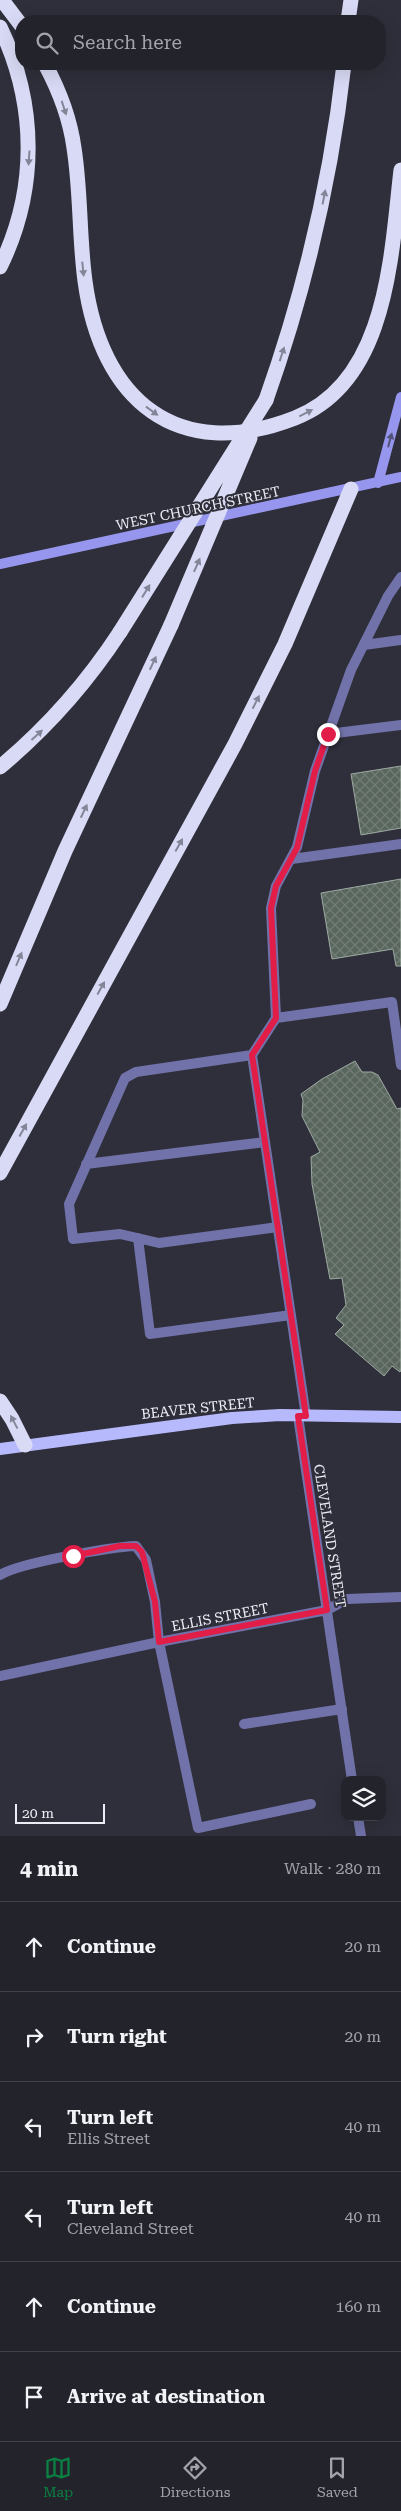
<!DOCTYPE html>
<html lang="en">
<head>
<meta charset="utf-8">
<style>
	body { margin:0; font-family:"Roboto Serif",serif; background:#2b2b34; color:#f1f3f6 }
	.controls { position:absolute; right:15px; bottom:15px; display:grid; overflow:hidden; border-radius:10px; box-shadow:0 5px 20px #0002 }
	.controls button { width:45px; height:45px; display:grid; place-items:center; padding:0; border:0; border-bottom:1px solid #404048; background:#23232c; color:#f1f3f6; font:25px sans-serif }
	.scale { position:absolute; left:15px; bottom:12px; width:90px; box-sizing:border-box; padding-left:5px; border:2px solid #ecedf4; border-top:0; font-size:14px; line-height:18px; white-space:nowrap; color:#ecedf4; -webkit-text-stroke:4px #2f2f3b; paint-order:stroke }
	.stop { position:absolute; width:15px; height:15px; margin:-11px; border:4px solid #e11d48; border-radius:50%; background:#fff }
	.stop.end { background:#e11d48; border-color:#fff; box-shadow:0 1px 5px #0008 }
	.list { margin:0; padding:0; list-style:none }
	h2 { display:flex; justify-content:space-between; align-items:center; height:65px; margin:0; padding:0 20px; font-size:21px }
	h2 small { font-size:16px; font-weight:400; color:#a3a4a9 }
	.list li { display:grid; grid-template-columns:32px 1fr auto; gap:15px; align-items:center; box-sizing:border-box; height:90px; padding:0 20px; border-top:1px solid #404048 }
	.list b { display:block; font-size:19px; white-space:nowrap }
	.list p { margin:0; font-size:16px; white-space:nowrap; color:#a3a4a9 }
	.list em { font-size:16px; font-style:normal; color:#a3a4a9 }
	.icon { flex:none; width:28px; height:28px; fill:none; stroke:currentColor; stroke-width:2; stroke-linecap:round; stroke-linejoin:round }
	.map { position:relative; flex:none; width:401px; height:1836px; overflow:hidden }
	.search { position:absolute; background:#23232c; box-shadow:0 5px 20px #0002; left:15px; right:15px; top:15px; height:55px; display:flex; align-items:center; gap:12px; box-sizing:border-box; padding:0 18px; border-radius:20px; color:#a3a4a9; font-size:19px }
	.sheet { height:605px; background:#23232c }
	nav { display:flex; justify-content:space-around; align-items:center; box-sizing:border-box; height:70px; border-top:1px solid #404048; background:#23232c; font-size:14px; color:#a3a4a9 }
	nav a { display:grid; justify-items:center; gap:2px }
	nav .on { color:#0b8043 }
	.map>svg:first-child { display:block }
	.building { fill:url(#building-cross-hatch); stroke:#9daaa1 }
	.lines { fill:none; stroke-linecap:round; stroke-linejoin:round }
	.lane { stroke:#7172a9; stroke-width:10 }
	.street { stroke:#7172a9; stroke-width:10 }
	.secondary { stroke:#9696ee; stroke-width:10 }
	.primary { stroke:#b7b9fd; stroke-width:12 }
	.highway { stroke:#d9dbf6; stroke-width:15 }
	.highway-bridge { stroke:#d9dbf6; stroke-width:15 }
	.oneway { fill:#848598 }
	.oneway2 { fill:#53537a }
	.route { stroke:#e11d48; stroke-width:6 }
	.labels { text-anchor:middle; dominant-baseline:central; stroke-width:4; stroke-linejoin:round; paint-order:stroke }
	.street-label { font-size:14px; fill:#ecedf4; stroke:#2f2f3b }
</style>
</head>
<body>
<div class="map">
<svg width="401" height="1836" viewBox="0 0 401 1836">
	<defs>
		<pattern id="building-cross-hatch" width="8" height="8" patternUnits="userSpaceOnUse" patternTransform="scale(1.25)"><rect width="8" height="8" fill="#59665d"/><path d="M0 0l8 8M0 8l8-8" fill="none" stroke="#717c75"/></pattern>
	</defs>
	<rect width="100%" height="100%" fill="#2f2f3b"/>
	<!-- building -->
	<path class="building" d="M401 766V828L361 835 351 774Z
		M401 879V966H396L393 949 332 959 321 893Z
		M355 1061 362 1072H372L378 1075 397 1109 401 1108V1370L400 1372 392 1366 384 1376 335 1334 344 1325 336 1318 346 1305 342 1278 330 1279 312 1184 311 1157 320 1152 302 1116 303 1100 301 1094 322 1079Z"/>
	<g class="lines">
		<!-- lane -->
		<path class="lane" d="M364 645 401 640
			M328 734 401 725
			M292 859 401 844
			M276 1018 392 1002 401 1065
			M252 1055 136 1072 125 1078 69 1204 73 1239 120 1234 159 1243 278 1227
			M86 1164 265 1142
			M138 1238 150 1334 291 1315
			M306 1416 252 1055 276 1018 271 908 276 886 297 847 315 771 351 670 388 596 401 577
			M0 1575C19 1563 111 1547 136 1546L146 1560 155 1602 159 1642 198 1828 311 1804
			M327 1610 347 1599 401 1597
			M244 1724 342 1709"/>
		<!-- street -->
		<path class="street" d="M298 1416 352 1780
			M0 1676 159 1642 327 1610
			M358 1817 361 1836"/>
		<!-- secondary -->
		<path class="secondary" d="M378 483 401 397
			M0 564 401 477"/>
		<!-- primary -->
		<path class="primary" d="M0 1449 232 1418 280 1415 401 1417"/>
		<!-- highway -->
		<path class="highway" d="M2 0 21 25
			M348 21 351 0
			M0 27C37 104 38 190 0 267
			M45 64C59 90 70 118 74 148 81 192 79 237 85 281 101 400 177 464 295 418 388 382 391 255 401 170
			M266 400C305 290 331 180 344 64
			M0 767C48 727 86 684 120 632
			M0 1004 65 851 171 625
			M0 1173 235 744 285 644 351 489
			M0 1401 12 1419 25 1445"/>
		<!-- highway-bridge -->
		<path class="highway-bridge" d="M171 625 250 438
			M120 632 266 400"/>
	</g>
	<!-- one-way arrows -->
	<defs><path id="oneway-solid" d="M-6-.8H1V-3.2L6.5 0L1 3.2V.8H-6Z" transform="scale(1.25)"/></defs>
	<g class="oneway">
		<use href="#oneway-solid" transform="translate(64 108) rotate(72)"/>
		<use href="#oneway-solid" transform="translate(29 158) rotate(94)"/>
		<use href="#oneway-solid" transform="translate(324 197) rotate(-79)"/>
		<use href="#oneway-solid" transform="translate(83 269) rotate(84)"/>
		<use href="#oneway-solid" transform="translate(282 354) rotate(-72)"/>
		<use href="#oneway-solid" transform="translate(152 411) rotate(36)"/>
		<use href="#oneway-solid" transform="translate(306 413) rotate(-27)"/>
		<use href="#oneway-solid" transform="translate(197 565) rotate(-66)"/>
		<use href="#oneway-solid" transform="translate(146 591) rotate(-58)"/>
		<use href="#oneway-solid" transform="translate(153 663) rotate(-65)"/>
		<use href="#oneway-solid" transform="translate(256 702) rotate(-63)"/>
		<use href="#oneway-solid" transform="translate(37 735) rotate(-42)"/>
		<use href="#oneway-solid" transform="translate(84 811) rotate(-65)"/>
		<use href="#oneway-solid" transform="translate(179 845) rotate(-61)"/>
		<use href="#oneway-solid" transform="translate(19 959) rotate(-67)"/>
		<use href="#oneway-solid" transform="translate(101 988) rotate(-61)"/>
		<use href="#oneway-solid" transform="translate(23 1130) rotate(-61)"/>
		<use href="#oneway-solid" transform="translate(14 1422) rotate(-118)"/>
	</g>
	<use class="oneway2" href="#oneway-solid" transform="translate(390 440) rotate(-75)"/>
	<g class="lines">
		<!-- route -->
		<path class="route" d="M73 1556 120 1546H136L142 1552 155 1602 159 1642 327 1610 298 1416H306L252 1055 276 1018 271 908 276 886 297 848 315 771 328 734"/>
	</g>
	<g class="labels">
		<!-- street labels -->
		<g class="street-label">
			<text transform="translate(198 508) rotate(-12)">WEST CHURCH STREET</text>
			<text transform="translate(198 1408) rotate(-6)">BEAVER STREET</text>
			<text transform="translate(330 1536) rotate(81)">CLEVELAND STREET</text>
			<text transform="translate(220 1617) rotate(-11)">ELLIS STREET</text>
		</g>
	</g>
</svg>
<div class="controls">
<button><svg class="icon" aria-label="layers" viewBox="0 0 24 24"><path d="M12 4l9 5-9 5-9-5zM3 14l9 5 9-5"/></svg></button>
</div>
<div class="scale">20 m</div>
<div class="stop" style="left:73px;top:1556px"></div>
<div class="stop end" style="left:328px;top:734px"></div>
<div class="search"><svg class="icon" aria-label="search" viewBox="0 0 24 24"><circle cx="10" cy="10" r="6"/><path d="M15 15l6 6"/></svg>Search here</div>
</div>
<section class="sheet">
<h2>4 min<small>Walk · 280 m</small></h2>
<ul class="list">
<li><svg class="icon" aria-label="ahead" viewBox="0 0 24 24"><path d="M12 20V5M6 11l6-6 6 6"/></svg><div><b>Continue</b></div><em>20 m</em></li>
<li><svg class="icon" aria-label="right" viewBox="0 0 24 24"><path d="M7 20v-9h11M14 6l5 5-5 5"/></svg><div><b>Turn right</b></div><em>20 m</em></li>
<li><svg class="icon" aria-label="left" viewBox="0 0 24 24"><path d="M17 20v-9H6M10 6l-5 5 5 5"/></svg><div><b>Turn left</b><p>Ellis Street</p></div><em>40 m</em></li>
<li><svg class="icon" aria-label="left" viewBox="0 0 24 24"><path d="M17 20v-9H6M10 6l-5 5 5 5"/></svg><div><b>Turn left</b><p>Cleveland Street</p></div><em>40 m</em></li>
<li><svg class="icon" aria-label="ahead" viewBox="0 0 24 24"><path d="M12 20V5M6 11l6-6 6 6"/></svg><div><b>Continue</b></div><em>160 m</em></li>
<li><svg class="icon" aria-label="arrive" viewBox="0 0 24 24"><path d="M6 21V4h12l-3 4 3 4H6"/></svg><div><b>Arrive at destination</b></div></li>
</ul>
</section>
<nav>
<a class="on"><svg class="icon" aria-label="map" viewBox="0 0 24 24"><path d="M3 6l6-2 6 2 6-2v14l-6 2-6-2-6 2zM9 4v14M15 6v14"/></svg>Map</a>
<a><svg class="icon" aria-label="directions" viewBox="0 0 24 24"><path d="M12 3l9 9-9 9-9-9zM9 14v-3h6M13 9l2 2-2 2"/></svg>Directions</a>
<a><svg class="icon" aria-label="saved" viewBox="0 0 24 24"><path d="M7 4h10v16l-5-4-5 4z"/></svg>Saved</a>
</nav>
</body>
</html>
